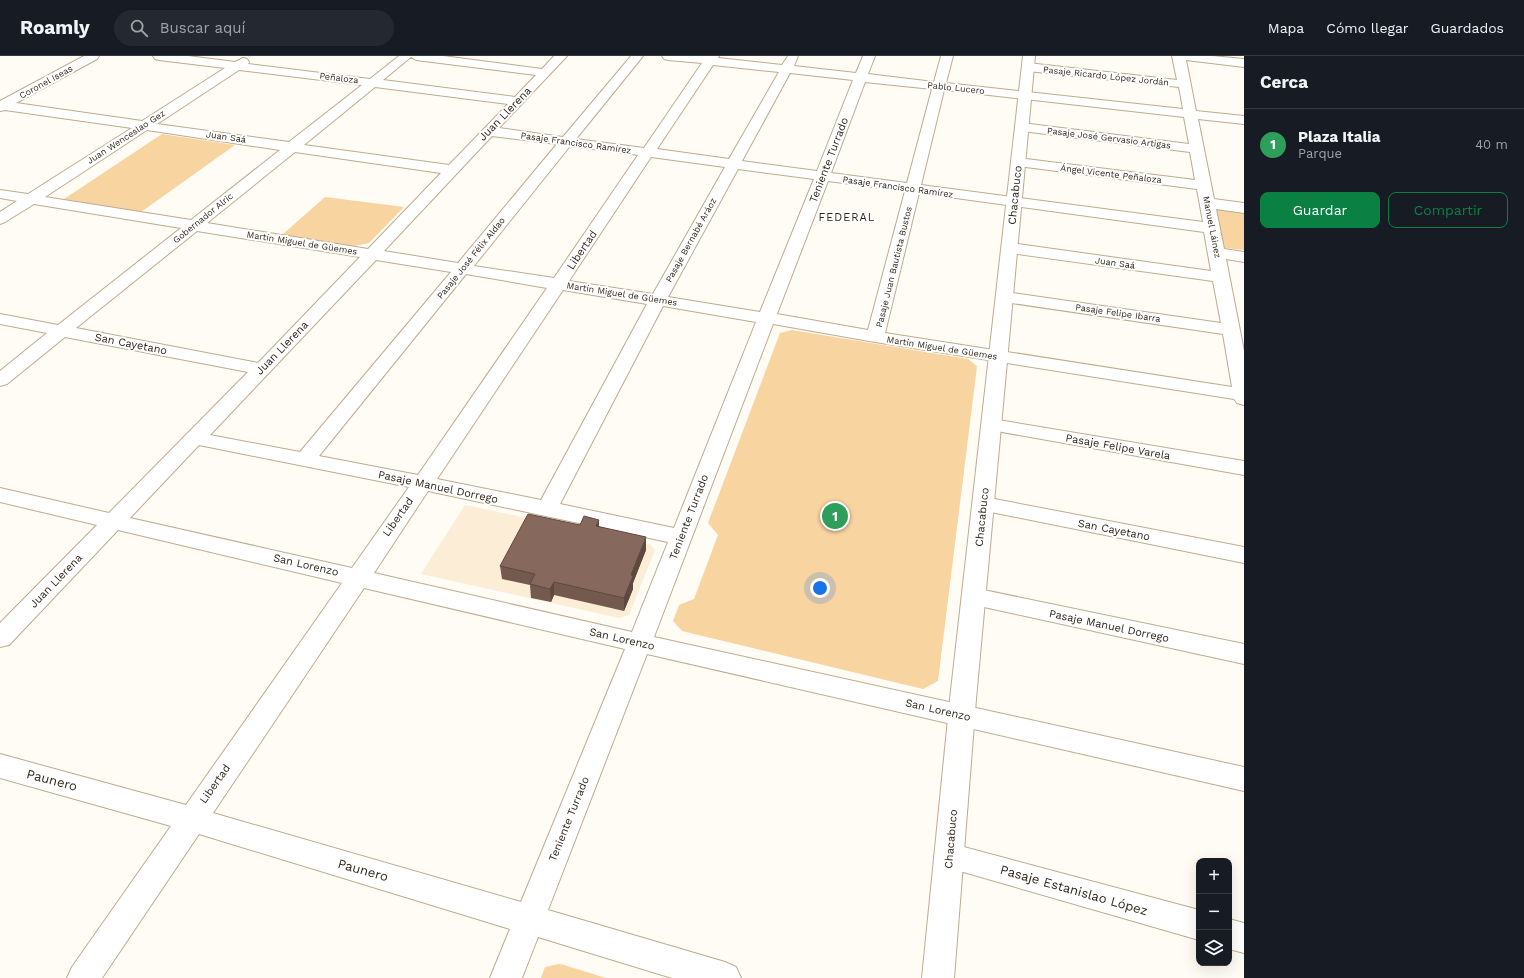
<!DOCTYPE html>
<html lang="es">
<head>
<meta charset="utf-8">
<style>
	body { margin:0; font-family:"Work Sans",sans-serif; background:#242831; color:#f1f3f6 }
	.controls { position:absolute; right:12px; bottom:12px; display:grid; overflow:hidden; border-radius:8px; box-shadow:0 4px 16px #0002 }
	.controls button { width:36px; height:36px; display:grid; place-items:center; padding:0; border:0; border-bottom:1px solid #363941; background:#171b24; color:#f1f3f6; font:20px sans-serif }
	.you { position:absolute; left:820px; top:532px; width:14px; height:14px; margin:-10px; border:3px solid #fff; border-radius:50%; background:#1a73e8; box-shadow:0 0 0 6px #1a73e833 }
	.badge { display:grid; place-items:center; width:26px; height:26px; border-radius:50%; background:#0b8043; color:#fff; font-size:13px; font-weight:700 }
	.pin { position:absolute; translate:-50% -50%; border:2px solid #fff; box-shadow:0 1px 4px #0006 }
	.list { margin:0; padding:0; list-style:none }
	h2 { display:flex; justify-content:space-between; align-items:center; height:52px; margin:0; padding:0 16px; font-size:17px }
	h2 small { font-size:13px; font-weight:400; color:#9ea1a6 }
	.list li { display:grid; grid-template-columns:26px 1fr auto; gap:12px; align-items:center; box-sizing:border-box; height:72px; padding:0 16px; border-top:1px solid #363941 }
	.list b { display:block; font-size:15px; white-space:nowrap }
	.list p { margin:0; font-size:13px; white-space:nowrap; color:#9ea1a6 }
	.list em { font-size:13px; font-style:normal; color:#9ea1a6 }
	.actions { display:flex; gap:8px; padding:12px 16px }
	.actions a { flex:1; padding:9px 0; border:1px solid #0b8043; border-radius:8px; text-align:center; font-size:14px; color:#0b8043 }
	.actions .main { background:#0b8043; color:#fff }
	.icon { flex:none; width:22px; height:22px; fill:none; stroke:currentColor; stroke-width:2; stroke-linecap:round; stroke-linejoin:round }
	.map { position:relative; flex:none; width:1244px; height:922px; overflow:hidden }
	header { display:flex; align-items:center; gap:24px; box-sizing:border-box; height:56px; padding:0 20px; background:#171b24; border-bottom:1px solid #363941 }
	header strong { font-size:19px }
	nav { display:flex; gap:22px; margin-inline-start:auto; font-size:14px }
	.search { width:280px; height:36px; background:#242831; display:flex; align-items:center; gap:10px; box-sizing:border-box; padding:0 14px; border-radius:22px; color:#9ea1a6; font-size:15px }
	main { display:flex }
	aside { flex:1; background:#171b24 }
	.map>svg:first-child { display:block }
	.built { fill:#fcedd7 }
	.green { fill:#f8d4a0 }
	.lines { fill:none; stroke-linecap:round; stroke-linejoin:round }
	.minor-casing { stroke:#beab8f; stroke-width:2 }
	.major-casing { stroke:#beab8f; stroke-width:2 }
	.minor { fill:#fff; fill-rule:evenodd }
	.major { fill:#fff; fill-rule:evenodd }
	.wall { fill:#74594f }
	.shaded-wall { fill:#5e4940 }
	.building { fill:#87685c; stroke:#5e4940 }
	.labels { text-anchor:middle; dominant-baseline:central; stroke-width:4; stroke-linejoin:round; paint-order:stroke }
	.far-street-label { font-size:9px; fill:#2f271c; stroke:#fff }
	.street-label { font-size:11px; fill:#2f271c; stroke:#fff }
	.far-quarter-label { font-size:11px; letter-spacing:1px; fill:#2f271c; stroke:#fff }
	.near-street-label { font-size:13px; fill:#2f271c; stroke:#fff }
</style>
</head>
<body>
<header>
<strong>Roamly</strong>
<div class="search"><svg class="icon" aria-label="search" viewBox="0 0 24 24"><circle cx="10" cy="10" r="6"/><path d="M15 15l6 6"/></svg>Buscar aquí</div>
<nav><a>Mapa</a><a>Cómo llegar</a><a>Guardados</a></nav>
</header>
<main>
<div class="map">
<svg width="1244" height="922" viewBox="0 0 1244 922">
	<rect width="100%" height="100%" fill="#fffbf5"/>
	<!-- built -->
	<path class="built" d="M465 449 650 488 655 494 629 559 619 562 421 518Z"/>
	<!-- green -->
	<path class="green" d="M162 78 235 89 141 156 64 143Z
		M325 141 404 151 369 187 354 190 282 179Z
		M1216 151 1244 155V194L1224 192Z
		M792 274 968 303 977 310 938 625 923 633 682 575 673 565 679 549 694 543 718 479 708 467 780 277Z
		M559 908 564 909 606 922H541L545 911Z"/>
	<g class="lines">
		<!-- minor casing -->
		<g class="minor-casing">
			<path id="minor" d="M84 0H99L97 3 16 47 142 65 225 12 159 4 155 3 153 0H188L235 6 243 2 247 3 249 6 248 8 370 23 399 0H443L542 13 554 0H567L499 72 563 81 631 0H643L576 83 644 92 702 7 668 4 664 3 662 0H719L718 2 782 9 788 0H798L794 10 856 17 863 0H875L868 18 934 26 941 0H953L946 27 1183 53 1179 31 1028 15 1024 14 1022 11 1024 8 1028 7 1177 24 1172 0H1212L1244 3V11L1186 4 1196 55 1244 60V68L1198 63 1214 143 1244 147V157L1216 153 1224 193 1244 196V206L1226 203 1244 295V349L1237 347 1234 343 875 286 773 268 654 581 1244 711V735L647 598 548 854 725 906 736 911 741 922H672L538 881 522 922H490L510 873 199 778 102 922H67L72 911 171 770 0 722V698L186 749 342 527 118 474 9 589 0 591V567L97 469 0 446V432L109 457 248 316 65 281 7 328 0 330V315L47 277 0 268V258L58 269 181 172 34 148 5 166 0 168V156L17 145 0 142V134L28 138 132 72 5 54 0 55V45ZM411 1 416 4 536 19 515 41 383 24ZM713 9 779 16 729 103 657 93ZM239 14 362 29 289 86 157 68ZM790 17 853 24 817 115 742 105ZM865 26 932 33 907 127 831 117ZM375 31 508 48 449 109 304 89ZM944 34 1184 61 1189 88 1022 67 1017 68 1015 71 1017 74 1022 75 1190 96 1195 124 1018 102 1013 103 1011 106 1013 109 1018 110 1197 133 1203 166 921 129ZM147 74 280 94 191 164 45 141ZM492 80 557 88 458 207 384 195ZM570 90 638 99 554 222 474 210ZM295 96 441 117 368 193 207 167ZM651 101 725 111 653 238 569 225ZM738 113 814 123 760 256 668 241ZM828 125 905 135 868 274 777 258ZM919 137 1204 176 1211 215 1010 187 1004 189 1002 192 1004 195 1010 197 1213 225 1221 267 1005 236 999 237 996 241 999 245 1005 246 1223 278 1232 331 885 277ZM197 175 360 201 258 307 76 272ZM376 204 451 216 300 396 210 379ZM466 218 547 232 418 419 319 400ZM563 234 647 248 541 444 437 423ZM663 250 756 266 674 472 560 448ZM199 389 409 431 352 512 130 462ZM428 435 668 486 632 576 374 517ZM364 532 625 593 521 846 213 757Z
				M992 363 1244 405V419L985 373 982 369 985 365Z
				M984 441 1244 491V507L976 453 973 448 976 443Z
				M974 532 1244 588V608L966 547 962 541 966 535Z
				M949 787 1199 854V884L939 809 934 800 939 791Z
				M1229 863 1244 867V897L1229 893Z"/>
		</g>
		<!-- major casing -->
		<g class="major-casing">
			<path id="major" d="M1023 0H1035L976 643 954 922H922L950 643Z"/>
		</g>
		<!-- minor -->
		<use href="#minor" class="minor"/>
		<!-- major -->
		<use href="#major" class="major"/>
	</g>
	<!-- wall -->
	<path class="wall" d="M599 464V470L646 494 633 527V533L624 555 554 539 551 546 531 542 530 529 502 523 500 510 580 469Z"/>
	<!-- shaded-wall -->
	<path class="shaded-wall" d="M599 464V477L596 470Z
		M646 481V494L633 527V533L624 555V542L631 519Z
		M554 526V539L551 546 550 533Z"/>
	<!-- building -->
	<path class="building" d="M528 458 580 469 584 460 599 464 596 470 646 481 631 519 633 520 624 542 554 526 550 533 530 528 535 518 500 510Z"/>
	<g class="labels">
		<!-- far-street labels -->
		<g class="far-street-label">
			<text transform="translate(1106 20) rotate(6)">Pasaje Ricardo López Jordán</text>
			<text transform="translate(339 22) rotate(7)">Peñaloza</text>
			<text transform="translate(46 26) rotate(-29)">Coronel Iseas</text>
			<text transform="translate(956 32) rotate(6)">Pablo Lucero</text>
			<text transform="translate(126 81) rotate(-33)">Juan Wenceslao Gez</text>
			<text transform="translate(226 81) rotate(8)">Juan Saá</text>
			<text transform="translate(1109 82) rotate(7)">Pasaje José Gervasio Artigas</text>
			<text transform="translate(576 87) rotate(8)">Pasaje Francisco Ramírez</text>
			<text transform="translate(1111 118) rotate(7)">Ángel Vicente Peñaloza</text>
			<text transform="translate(898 131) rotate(8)">Pasaje Francisco Ramírez</text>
			<text transform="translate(203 162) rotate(-39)">Gobernador Alric</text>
			<text transform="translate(1212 171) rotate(79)">Manuel Láinez</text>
			<text transform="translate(691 184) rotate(-61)">Pasaje Bernabé Aráoz</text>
			<text transform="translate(302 187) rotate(9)">Martín Miguel de Güemes</text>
			<text transform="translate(471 202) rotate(-51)">Pasaje José Félix Aldao</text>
			<text transform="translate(1115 207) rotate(8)">Juan Saá</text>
			<text transform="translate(894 211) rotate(-76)">Pasaje Juan Bautista Bustos</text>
			<text transform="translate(622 238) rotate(9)">Martín Miguel de Güemes</text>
			<text transform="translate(1118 257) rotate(8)">Pasaje Felipe Ibarra</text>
			<text transform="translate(942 292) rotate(9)">Martín Miguel de Güemes</text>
		</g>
		<!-- street labels -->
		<g class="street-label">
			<text transform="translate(505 58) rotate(-46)">Juan Llerena</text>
			<text transform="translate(829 104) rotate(-69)">Teniente Turrado</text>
			<text transform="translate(1015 139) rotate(-84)">Chacabuco</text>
			<text transform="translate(582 194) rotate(-56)">Libertad</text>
			<text transform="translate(131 288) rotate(11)">San Cayetano</text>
			<text transform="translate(282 292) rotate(-46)">Juan Llerena</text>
			<text transform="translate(1118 391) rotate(10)">Pasaje Felipe Varela</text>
			<text transform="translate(438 431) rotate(12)">Pasaje Manuel Dorrego</text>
			<text transform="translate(398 461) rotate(-55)">Libertad</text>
			<text transform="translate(689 461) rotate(-69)">Teniente Turrado</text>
			<text transform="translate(982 461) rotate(-84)">Chacabuco</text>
			<text transform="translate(1114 474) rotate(11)">San Cayetano</text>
			<text transform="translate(306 509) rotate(13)">San Lorenzo</text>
			<text transform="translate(56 525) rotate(-46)">Juan Llerena</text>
			<text transform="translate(1109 570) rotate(12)">Pasaje Manuel Dorrego</text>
			<text transform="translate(622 583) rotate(13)">San Lorenzo</text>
			<text transform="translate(938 654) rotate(13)">San Lorenzo</text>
			<text transform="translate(215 728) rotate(-55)">Libertad</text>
			<text transform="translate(569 763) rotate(-68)">Teniente Turrado</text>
			<text transform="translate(951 783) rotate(-85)">Chacabuco</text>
		</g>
		<!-- far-quarter labels -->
		<g class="far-quarter-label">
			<text x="847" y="161">FEDERAL</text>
		</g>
		<!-- near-street labels -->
		<g class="near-street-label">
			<text transform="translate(52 724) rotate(15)">Paunero</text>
			<text transform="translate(363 814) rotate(16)">Paunero</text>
			<text transform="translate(1074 834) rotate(16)">Pasaje Estanislao López</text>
		</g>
	</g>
</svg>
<div class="controls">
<button>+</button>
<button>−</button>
<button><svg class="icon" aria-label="layers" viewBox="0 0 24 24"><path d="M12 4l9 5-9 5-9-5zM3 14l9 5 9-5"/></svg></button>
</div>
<div class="you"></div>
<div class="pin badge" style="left:835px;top:460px;background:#2e9e5b">1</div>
</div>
<aside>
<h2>Cerca<small></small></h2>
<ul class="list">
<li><span class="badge" style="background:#2e9e5b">1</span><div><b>Plaza Italia</b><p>Parque</p></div><em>40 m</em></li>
</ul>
<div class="actions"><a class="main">Guardar</a><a>Compartir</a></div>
</aside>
</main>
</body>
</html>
